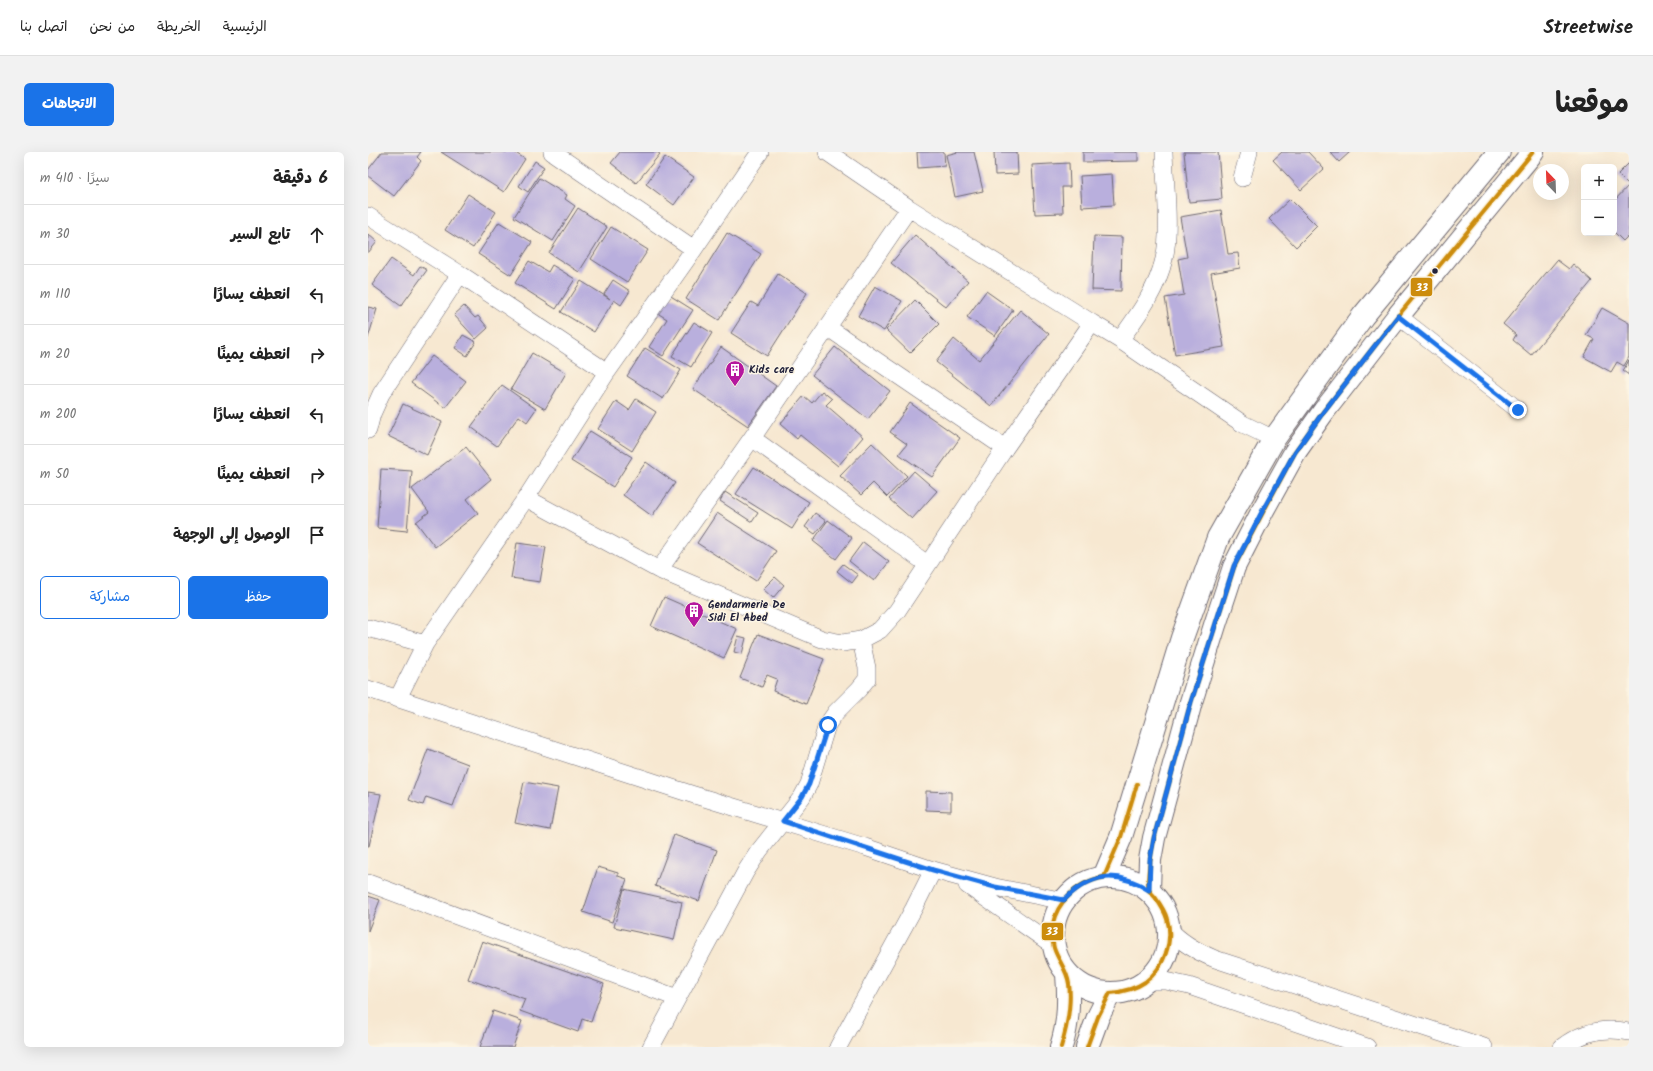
<!DOCTYPE html>
<html lang="ar">
<head>
<meta charset="utf-8">
<style>
	body { margin:0; font-family:Kalam,"Playpen Sans Arabic",sans-serif; background:#f2f2f2; color:#222; direction:rtl }
	.controls { position:absolute; right:12px; top:12px; display:grid; overflow:hidden; border-radius:6px; box-shadow:0 4px 16px #0002 }
	.controls button { width:36px; height:36px; display:grid; place-items:center; padding:0; border:0; border-bottom:1px solid #e0e0e0; background:#fff; color:#222; font:20px sans-serif }
	.compass { position:absolute; left:1165px; top:12px; width:36px; height:36px; border-radius:50%; background:#fff; box-shadow:0 4px 16px #0002; rotate:337deg }
	.stop { position:absolute; width:12px; height:12px; margin:-9px; border:3px solid #1a73e8; border-radius:50%; background:#fff }
	.stop.end { background:#1a73e8; border-color:#fff; box-shadow:0 1px 4px #0008 }
	.list { margin:0; padding:0; list-style:none }
	h2 { display:flex; justify-content:space-between; align-items:center; height:52px; margin:0; padding:0 16px; font-size:17px }
	h2 small { font-size:13px; font-weight:400; color:#767676 }
	.list li { display:grid; grid-template-columns:26px 1fr auto; gap:12px; align-items:center; box-sizing:border-box; height:60px; padding:0 16px; border-top:1px solid #e0e0e0 }
	.list b { display:block; font-size:15px; white-space:nowrap }
	.list em { font-size:13px; font-style:normal; color:#767676 }
	.actions { display:flex; gap:8px; padding:12px 16px }
	.actions a { flex:1; padding:9px 0; border:1px solid #1a73e8; border-radius:6px; text-align:center; font-size:14px; color:#1a73e8 }
	.actions .main { background:#1a73e8; color:#fff }
	.icon { flex:none; width:22px; height:22px; fill:none; stroke:currentColor; stroke-width:2; stroke-linecap:round; stroke-linejoin:round }
	.map { position:relative; flex:none; width:1261px; height:895px; overflow:hidden; direction:ltr; border-radius:6px }
	header { display:flex; align-items:center; gap:24px; box-sizing:border-box; height:56px; padding:0 20px; background:#fff; border-bottom:1px solid #e0e0e0 }
	header strong { font-size:19px }
	nav { display:flex; gap:22px; margin-inline-start:auto; font-size:14px }
	.intro { display:flex; align-items:center; justify-content:space-between; box-sizing:border-box; height:96px; padding:0 24px }
	h1 { margin:0; font-size:28px }
	.button { padding:10px 18px; border-radius:6px; background:#1a73e8; color:#fff; font-size:14px; font-weight:700 }
	main { display:flex; gap:24px; padding:0 24px }
	aside { flex:1; background:#fff; border-radius:6px; box-shadow:0 4px 16px #0002 }
	.map>svg:first-child { display:block }
	.building { fill:#b9afdd }
	.lines { fill:none; stroke-linecap:round; stroke-linejoin:round }
	.street-casing { stroke:#6d6770; stroke-width:18 }
	.primary-casing { stroke:#6d6770; stroke-width:24 }
	.street { stroke:#fff; stroke-width:17 }
	.primary { stroke:#fff; stroke-width:22 }
	.bus-1-casing { stroke:#fcf5e5; stroke-width:7 }
	.bus-1 { stroke:#cc8c0c; stroke-width:4 }
	.route { stroke:#1a73e8; stroke-width:5 }
	.bus-dot { fill:#22223b; stroke:#fcf5e5; stroke-width:1.5 }
	.labels { text-anchor:middle; dominant-baseline:central; stroke-width:3; stroke-linejoin:round; paint-order:stroke }
	.poi-label { font-size:11px; font-weight:bold; fill:#22223b; stroke:#fcf5e5; text-anchor:start }
	.line-badge { stroke:#fcf5e5; stroke-width:1.5 }
	.badge-label { font-size:11px; text-anchor:middle; font-weight:bold; fill:#fff }
</style>
</head>
<body>
<header>
<strong>Streetwise</strong>
<nav><a>الرئيسية</a><a>الخريطة</a><a>من نحن</a><a>اتصل بنا</a></nav>
</header>
<div class="intro"><h1>موقعنا</h1><a class="button">الاتجاهات</a></div>
<main>
<div class="map">
<svg width="1261" height="895" viewBox="0 0 1261 895">
	<rect width="100%" height="100%" fill="#fcf5e5"/>
	<filter id="ink" filterUnits="userSpaceOnUse"><feTurbulence type="fractalNoise" baseFrequency=".025" numOctaves="2"/><feDisplacementMap in="SourceGraphic" scale="8" xChannelSelector="R" yChannelSelector="G"/><feConvolveMatrix kernelMatrix="1 2 1 2 8 2 1 2 1" color-interpolation-filters="sRGB"/></filter>
	<filter id="wash" filterUnits="userSpaceOnUse"><feTurbulence type="fractalNoise" baseFrequency=".012" numOctaves="4" result="noise"/><feDisplacementMap in="SourceGraphic" scale="16" xChannelSelector="R" yChannelSelector="G"/><feGaussianBlur stdDeviation="0.9" result="paint"/><feColorMatrix in="noise" values="0 0 0 0 0 0 0 0 0 0 0 0 0 0 0 0 0 1.4 0 .05"/><feComposite in="paint" operator="in"/></filter>
	<g filter="url(#wash)">
		<rect width="100%" height="100%" fill="#f7e8d1"/>
		<g id="blocks">
			<!-- building -->
			<path class="building" d="M14 0H53L49 5 53 9 26 44 0 24V18Z
				M73 0H146L157 7 136 40Z
				M252 0H289L292 2 268 31 243 11Z
				M549 0H576L577 14 550 16Z
				M590 0H606L615 39 587 45 578 3Z
				M626 0H649L650 22 627 23Z
				M715 0H770V9L715 10Z
				M816 0H850L854 47 821 50Z
				M914 0H940L956 17 933 38 905 8Z
				M962 0H982L971 10Z
				M297 5 326 25 306 53 278 32Z
				M167 9 176 15 160 40 151 34Z
				M701 11 702 35H694L695 61 667 62 664 13Z
				M1261 11V83L1255 89 1246 80V49L1261 33 1250 22Z
				M744 22 746 53 714 55 712 24Z
				M171 26 199 43 197 47 207 54 185 89 146 65Z
				M100 42 128 60 105 96 77 78Z
				M922 47 949 74 928 95 901 67Z
				M210 56 239 75 211 120 181 101Z
				M853 58 860 102 870 101 872 116 843 121 856 195 807 203 797 146 816 143 810 107 819 105 812 65Z
				M131 70 164 90 143 123 110 102Z
				M243 75 280 98 259 130 223 107Z
				M359 81 393 102 351 168 318 147Z
				M0 82 9 90 0 101Z
				M547 83 600 129 578 155 523 111Z
				M726 84 754 85 753 139 724 138Z
				M23 107 46 123 52 114 59 118 33 154 4 133Z
				M1189 108 1201 117 1205 112 1224 129 1163 203 1145 188 1148 183 1135 172Z
				M161 109 180 120 184 113 207 127 188 157 147 131Z
				M410 122 439 141 399 204 363 181 383 150 390 154Z
				M245 128 262 139 253 153 246 148 226 180 193 160 213 129 242 147 236 142Z
				M507 134 534 149 516 179 490 164Z
				M618 139 645 158 627 184 599 165Z
				M298 141 325 158 295 204 281 195 299 167 286 159Z
				M547 148 571 172 542 201 518 178Z
				M96 154 107 166 110 164 120 176 108 187 86 163Z
				M0 155 9 157 0 186Z
				M1234 156 1261 171V205L1256 214 1249 210 1243 220 1216 205 1226 187 1218 183Z
				M652 158 681 182 623 254 568 210 586 187 611 208Z
				M326 170 344 181 323 215 304 204Z
				M95 183 108 190 99 204 87 196Z
				M353 195 408 234 380 274 325 237Z
				M467 195 522 239 500 267 444 223Z
				M277 196 313 218 295 247 259 224Z
				M164 201 198 221 177 257 143 237Z
				M64 204 98 229 77 256 43 231Z
				M1261 208V223L1255 219Z
				M134 233 168 257 159 270 151 264 129 294 103 275Z
				M454 239 464 247 458 253 495 285 470 314 432 283 429 287 412 272 436 244 444 251Z
				M268 247 288 260 264 299 230 277 248 249 261 258Z
				M542 251 592 286 564 325 531 302 539 292 522 280Z
				M35 252 74 270 59 303 20 284Z
				M222 279 264 305 245 335 203 309Z
				M504 291 539 324 519 345 505 331 493 343 472 324Z
				M98 295 123 327 99 347 110 361 67 395 48 370 61 360 44 337Z
				M278 310 307 331 284 364 255 343Z
				M386 315 441 350 424 377 368 342Z
				M13 317 44 319 39 379 9 376Z
				M546 319 569 339 544 367 521 347Z
				M357 340 390 361 384 370 352 349Z
				M349 361 408 399 388 429 329 391Z
				M447 361 458 369 447 382 437 375Z
				M460 368 484 386 468 407 445 389Z
				M495 390 521 410 506 429 481 409Z
				M149 391 178 395 172 430 143 426Z
				M475 412 490 423 484 431 469 419Z
				M407 425 416 433 405 446 395 437Z
				M296 445 369 477 356 506 283 474Z
				M390 482 456 507 438 552 405 539 409 527 399 523 394 535 372 526Z
				M370 484 378 486 374 502 366 500Z
				M60 597 100 612 85 654 58 645 55 653 41 648Z
				M156 630 190 636 182 678 147 671Z
				M558 639 583 640V659L558 658Z
				M0 640 13 642 1 694H0Z
				M306 683 349 698 331 749 287 734Z
				M230 715 250 721V724L259 727 244 770 215 760Z
				M256 737 314 750 306 788 246 775Z
				M0 744 12 748 0 779Z
				M114 789 236 832 223 870 214 867 210 880 152 859 157 847 100 827Z
				M125 859 154 869 145 895H112Z"/>
		</g>
	</g>
	<g filter="url(#ink)">
		<use href="#blocks" fill-opacity="0" stroke="#6d6770" stroke-width="1"/>
		<g class="lines">
			<!-- street casing -->
			<g class="street-casing">
				<path id="street" d="M184 0 326 97 239 220
					M874 26 881 0
					M0 64 92 122 239 220 158 346 57 492 30 546
					M326 97 392 0
					M1030 164 1149 257
					M724 171 752 188 875 272 906 287
					M459 175 637 296
					M752 188C770 163 789 138 796 107 803 78 797 32 796 0
					M0 278 4 262 13 242 92 122
					M384 286 559 412
					M158 346 291 418 454 487 475 491 493 488
					M291 418 384 286 541 56
					M0 476 57 492
					M0 537 323 642 497 695 565 718 627 735 696 749
					M0 731 309 846
					M599 733 685 793
					M800 776C813 791 830 800 847 807L1116 895
					M778 829H798L821 834 999 895
					M283 895 378 719 391 699 434 645 441 632 459 573 468 560 491 537 499 527V516L493 488 512 478 529 459 637 296 724 171 541 56 459 0
					M470 895 546 756 565 718
					M1194 895C1214 880 1237 875 1261 880"/>
			</g>
			<!-- primary casing -->
			<g class="primary-casing">
				<path id="primary" d="M736 725 753 685 814 486 850 386 906 287 995 164 1131 0
					M685 783a58 58 0 1 1 116 0a58 58 0 1 1-116 0Z
					M781 738 782 708 786 686 823 550 847 473 866 415 895 358 927 300 956 259 1030 164 1165 0
					M693 895C701 870 701 847 699 822
					M719 895 730 865 742 841"/>
			</g>
			<!-- street -->
			<use href="#street" class="street"/>
			<!-- primary -->
			<use href="#primary" class="primary"/>
			<!-- bus-1 casing -->
			<g class="bus-1-casing">
				<path id="bus-1" d="M693 895C699 875 704 853 701 832 699 817 690 809 686 796 676 761 704 731 736 725L753 685 769 632
					M719 895 730 865 742 841C754 840 767 837 777 830 796 816 806 789 799 767 797 759 792 752 787 745 785 743 782 740 781 738 778 730 784 696 786 686L823 550 866 415 927 300 956 259 1030 164 1165 0"/>
			</g>
			<!-- bus-1 -->
			<use href="#bus-1" class="bus-1"/>
		</g>
	</g>
	<g class="lines" filter="url(#ink)">
		<!-- route -->
		<path class="route" d="M460 573 441 632 434 645 415 669 565 718 627 735 696 748C723 721 748 718 781 738L782 708 786 686 823 550 866 414 895 358 927 300 956 259 1030 164 1150 258"/>
	</g>
	<!-- icons -->
	<defs>
		<g id="building-pin" transform="scale(1)"><path d="M0 17L-7.5 6A9.5 9.5 0 1 1 7.5 6Z" fill="#b5179e" stroke="#fcf5e5"/><path d="M-4-6H4V6H1V3H-1V6H-4ZM-2.5-4.3h1.7v1.8h-1.7ZM.8-4.3h1.7v1.8H.8ZM-2.5-1h1.7V.8h-1.7ZM.8-1h1.7V.8H.8Z" fill="#fff"/></g>
	</defs>
	<g fill-rule="evenodd">
		<use href="#building-pin" x="367" y="218"/>
		<use href="#building-pin" x="326" y="459"/>
	</g>
	<!-- markers -->
	<circle class="bus-dot" cx="1067" cy="119" r="3.5"/>
	<g class="labels">
		<!-- poi labels -->
		<g class="poi-label">
			<text x="381" y="218">Kids care</text>
			<text x="340" y="453">Gendarmerie De<tspan x="340" dy="13">Sidi El Abed</tspan></text>
		</g>
	</g>
	<g class="line-badge">
		<rect x="1042" y="125" width="23" height="20" rx="4" fill="#cc8c0c"/>
		<rect x="673" y="770" width="23" height="19" rx="4" fill="#cc8c0c"/>
	</g>
	<g class="badge-label">
		<text x="1054" y="139">33</text>
		<text x="684" y="783">33</text>
	</g>
</svg>
<div class="controls">
<button>+</button>
<button>−</button>
</div>
<svg class="compass" viewBox="-18 -18 36 36"><path d="M0-13l5 13h-10z" fill="#e53935"/><path d="M0 13l5-13h-10z" fill="#767676"/></svg>
<div class="stop" style="left:460px;top:573px"></div>
<div class="stop end" style="left:1150px;top:258px"></div>
</div>
<aside>
<h2>6 دقيقة<small>سيرًا · 410 m</small></h2>
<ul class="list">
<li><svg class="icon" aria-label="ahead" viewBox="0 0 24 24"><path d="M12 20V5M6 11l6-6 6 6"/></svg><div><b>تابع السير</b></div><em>30 m</em></li>
<li><svg class="icon" aria-label="left" viewBox="0 0 24 24"><path d="M17 20v-9H6M10 6l-5 5 5 5"/></svg><div><b>انعطف يسارًا</b></div><em>110 m</em></li>
<li><svg class="icon" aria-label="right" viewBox="0 0 24 24"><path d="M7 20v-9h11M14 6l5 5-5 5"/></svg><div><b>انعطف يمينًا</b></div><em>20 m</em></li>
<li><svg class="icon" aria-label="left" viewBox="0 0 24 24"><path d="M17 20v-9H6M10 6l-5 5 5 5"/></svg><div><b>انعطف يسارًا</b></div><em>200 m</em></li>
<li><svg class="icon" aria-label="right" viewBox="0 0 24 24"><path d="M7 20v-9h11M14 6l5 5-5 5"/></svg><div><b>انعطف يمينًا</b></div><em>50 m</em></li>
<li><svg class="icon" aria-label="arrive" viewBox="0 0 24 24"><path d="M6 21V4h12l-3 4 3 4H6"/></svg><div><b>الوصول إلى الوجهة</b></div></li>
</ul>
<div class="actions"><a class="main">حفظ</a><a>مشاركة</a></div>
</aside>
</main>
</body>
</html>
